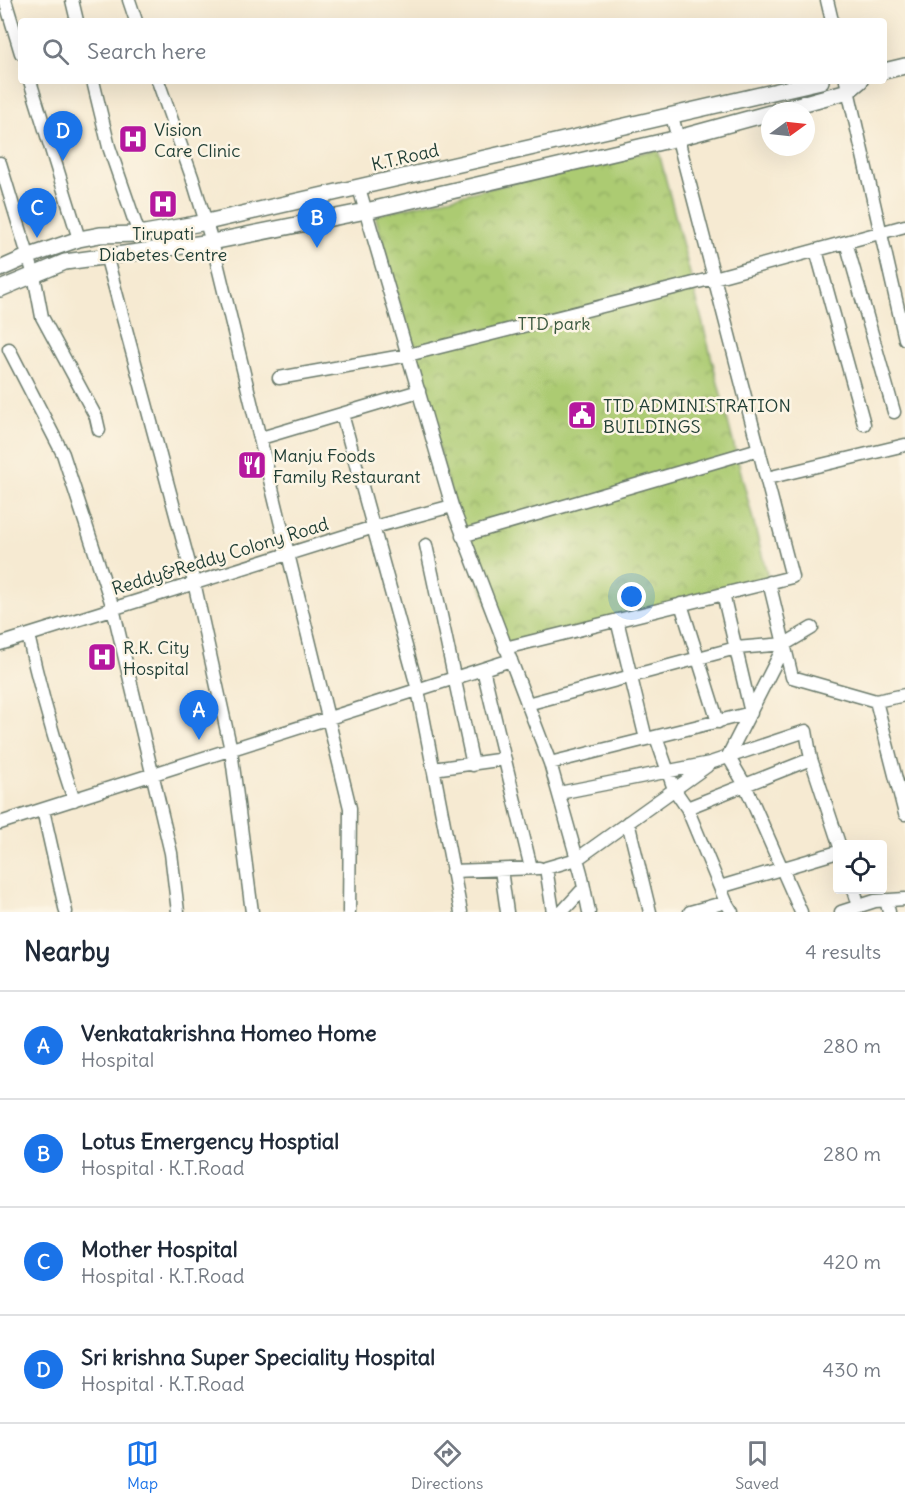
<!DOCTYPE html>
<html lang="en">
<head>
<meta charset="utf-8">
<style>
	body { margin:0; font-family:Delius,sans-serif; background:#f2f2f3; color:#1f2937 }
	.controls { position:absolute; right:18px; bottom:18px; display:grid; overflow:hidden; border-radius:6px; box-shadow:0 6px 24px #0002 }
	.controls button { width:54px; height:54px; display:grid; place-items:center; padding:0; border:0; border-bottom:2px solid #e0e1e3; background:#fff; color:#1f2937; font:30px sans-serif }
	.compass { position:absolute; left:761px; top:102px; width:54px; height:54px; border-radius:50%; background:#fff; box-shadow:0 6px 24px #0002; rotate:75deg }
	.you { position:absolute; left:632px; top:597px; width:21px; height:21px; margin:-15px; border:4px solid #fff; border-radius:50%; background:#1a73e8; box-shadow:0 0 0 9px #1a73e833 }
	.badge { display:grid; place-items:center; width:39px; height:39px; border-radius:50%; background:#1a73e8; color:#fff; font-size:20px; font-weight:700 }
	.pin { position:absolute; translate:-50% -50px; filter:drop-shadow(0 2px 3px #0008) }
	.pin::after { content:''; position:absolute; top:32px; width:21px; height:18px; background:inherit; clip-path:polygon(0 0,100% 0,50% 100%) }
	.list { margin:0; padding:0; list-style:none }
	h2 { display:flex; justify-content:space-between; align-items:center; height:78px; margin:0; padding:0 24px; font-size:26px }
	h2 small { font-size:20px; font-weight:400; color:#747a83 }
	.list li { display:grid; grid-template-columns:39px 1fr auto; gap:18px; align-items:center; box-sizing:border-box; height:108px; padding:0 24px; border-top:2px solid #e0e1e3 }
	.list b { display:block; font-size:22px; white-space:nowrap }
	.list p { margin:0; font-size:20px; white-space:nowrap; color:#747a83 }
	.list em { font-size:20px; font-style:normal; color:#747a83 }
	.icon { flex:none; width:33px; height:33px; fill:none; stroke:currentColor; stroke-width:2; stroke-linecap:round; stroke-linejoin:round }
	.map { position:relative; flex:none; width:905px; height:912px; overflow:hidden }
	.search { position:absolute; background:#fff; box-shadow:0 6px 24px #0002; left:18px; right:18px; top:18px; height:66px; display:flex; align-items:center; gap:15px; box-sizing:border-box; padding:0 21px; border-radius:6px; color:#747a83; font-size:22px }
	.sheet { height:510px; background:#fff }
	nav { display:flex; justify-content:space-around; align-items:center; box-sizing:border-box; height:84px; border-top:2px solid #e0e1e3; background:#fff; font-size:16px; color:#747a83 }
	nav a { display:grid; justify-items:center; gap:3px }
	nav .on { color:#1a73e8 }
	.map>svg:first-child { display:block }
	.park { fill:url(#park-crowns); stroke:#668453; stroke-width:1.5 }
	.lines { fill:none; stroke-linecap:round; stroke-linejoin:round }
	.minor-casing { stroke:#6a7a6b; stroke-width:15 }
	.major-casing { stroke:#6a7a6b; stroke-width:18 }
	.minor { stroke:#fff; stroke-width:12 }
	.major { stroke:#fff; stroke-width:15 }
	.labels { text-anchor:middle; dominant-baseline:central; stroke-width:5; stroke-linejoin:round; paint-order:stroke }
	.poi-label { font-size:18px; fill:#1f3d34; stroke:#fcf5e5; text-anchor:start }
	.street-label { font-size:18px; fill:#1f3d34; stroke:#fcf5e5 }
	.park-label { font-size:18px; fill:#3b5940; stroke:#fcf5e5 }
</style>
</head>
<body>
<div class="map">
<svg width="905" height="912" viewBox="0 0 905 912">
	<defs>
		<pattern id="park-crowns" width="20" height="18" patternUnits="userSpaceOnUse" patternTransform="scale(1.5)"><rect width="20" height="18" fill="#accb72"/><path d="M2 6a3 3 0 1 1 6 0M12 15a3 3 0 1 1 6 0" fill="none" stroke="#8ba65e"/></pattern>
	</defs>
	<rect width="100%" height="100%" fill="#fcf5e5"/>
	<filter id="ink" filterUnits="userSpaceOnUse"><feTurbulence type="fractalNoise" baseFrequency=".0167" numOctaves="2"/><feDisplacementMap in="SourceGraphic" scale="12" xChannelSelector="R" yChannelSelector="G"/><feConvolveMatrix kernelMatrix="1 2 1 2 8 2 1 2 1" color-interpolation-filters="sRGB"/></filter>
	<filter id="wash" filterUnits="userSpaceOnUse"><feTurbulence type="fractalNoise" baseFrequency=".008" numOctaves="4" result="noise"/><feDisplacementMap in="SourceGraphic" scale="24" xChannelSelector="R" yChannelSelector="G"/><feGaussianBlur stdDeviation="1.35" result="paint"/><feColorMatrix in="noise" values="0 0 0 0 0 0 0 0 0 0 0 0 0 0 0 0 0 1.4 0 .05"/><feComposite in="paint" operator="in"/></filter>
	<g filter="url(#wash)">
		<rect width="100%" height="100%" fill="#f6ead2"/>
		<!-- park -->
		<path class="park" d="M658 149 769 582 505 648 462 535 375 215Z"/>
	</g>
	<g filter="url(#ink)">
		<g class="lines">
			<!-- minor casing -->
			<g class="minor-casing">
				<path id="minor" d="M5 0 21 53
					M72 0 77 21
					M129 0 136 21
					M827 0 832 21
					M30 81 79 239
					M93 81 109 147 139 234
					M158 81 192 177 212 242 350 808 349 912
					M846 81 905 339
					M0 163 34 275 42 317 96 417 99 430
					M359 188 452 506 550 763 581 873 589 912
					M846 242 894 412
					M816 250 864 424
					M106 255 194 582 231 750 252 912
					M9 349 63 454 113 608 171 853 178 912
					M279 378 408 355 714 278 905 226
					M342 414 418 690 461 912
					M261 438 419 391
					M767 478 905 445
					M462 536 759 449
					M426 545 473 765
					M769 582 792 677 876 701
					M681 604 718 722
					M617 620 646 739
					M28 635C40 691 56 746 74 800
					M0 644 374 527 452 506
					M785 644 728 756 745 785 801 912
					M505 648 792 577 672 116
					M483 669 531 868
					M905 695 876 701 905 814
					M527 704 736 648 785 644 812 628
					M656 737 674 789 687 808
					M550 763 751 713 723 594
					M433 769 505 759
					M559 793 710 763 806 731 811 759
					M43 810 66 912
					M628 822 650 912
					M0 823 511 660
					M501 870 507 912
					M452 871 539 868
					M720 887 838 852
					M854 890 859 906
					M886 900 889 912
					M726 902 687 808 811 759 839 844
					M553 912 546 868 577 859 707 766
					M562 912 584 888
					M690 912 726 902 732 912
					M841 912 875 901 905 899"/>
			</g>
			<!-- major casing -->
			<g class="major-casing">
				<path id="major" d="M884 71 905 66
					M776 111 848 91 860 81
					M0 269 27 257 79 239 100 235 139 234 207 222 821 81
					M0 289 65 262 212 242 366 211 678 138 770 113"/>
			</g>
			<!-- minor -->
			<use href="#minor" class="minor"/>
			<!-- major -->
			<use href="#major" class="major"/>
		</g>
	</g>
	<!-- icons -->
	<defs>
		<g id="hospital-square" transform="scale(1.5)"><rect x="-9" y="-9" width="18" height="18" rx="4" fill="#b5179e" stroke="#fcf5e5"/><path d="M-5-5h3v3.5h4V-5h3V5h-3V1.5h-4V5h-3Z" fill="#fff"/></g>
		<g id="civic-square" transform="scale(1.5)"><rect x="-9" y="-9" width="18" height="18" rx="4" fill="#b5179e" stroke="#fcf5e5"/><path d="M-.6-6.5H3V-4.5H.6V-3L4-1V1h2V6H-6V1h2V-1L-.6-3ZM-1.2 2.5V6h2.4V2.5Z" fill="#fff"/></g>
		<g id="restaurant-square" transform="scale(1.5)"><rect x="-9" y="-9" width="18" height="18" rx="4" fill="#b5179e" stroke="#fcf5e5"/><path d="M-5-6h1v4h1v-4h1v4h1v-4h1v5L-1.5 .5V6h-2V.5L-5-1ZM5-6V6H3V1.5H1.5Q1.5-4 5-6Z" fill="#fff"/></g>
	</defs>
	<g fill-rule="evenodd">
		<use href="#hospital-square" x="133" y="139"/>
		<use href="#hospital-square" x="163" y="204"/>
		<use href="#civic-square" x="582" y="415"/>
		<use href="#restaurant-square" x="252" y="465"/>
		<use href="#hospital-square" x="102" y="657"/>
	</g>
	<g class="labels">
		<!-- poi labels -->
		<g class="poi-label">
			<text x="154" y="129">Vision<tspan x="154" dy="21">Care Clinic</tspan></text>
			<text x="163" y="233" text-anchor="middle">Tirupati<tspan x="163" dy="21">Diabetes Centre</tspan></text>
			<text x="603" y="405">TTD ADMINISTRATION<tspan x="603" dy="21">BUILDINGS</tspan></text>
			<text x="273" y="455">Manju Foods<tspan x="273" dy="21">Family Restaurant</tspan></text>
			<text x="123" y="647">R.K. City<tspan x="123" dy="21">Hospital</tspan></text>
		</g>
		<!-- street labels -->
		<g class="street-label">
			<text transform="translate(405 157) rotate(-13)">K.T.Road</text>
			<text transform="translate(220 556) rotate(-17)">Reddy&amp;Reddy Colony Road</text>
		</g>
		<!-- park labels -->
		<g class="park-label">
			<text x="554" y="323">TTD park</text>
		</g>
	</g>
</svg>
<div class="controls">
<button><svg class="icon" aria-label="locate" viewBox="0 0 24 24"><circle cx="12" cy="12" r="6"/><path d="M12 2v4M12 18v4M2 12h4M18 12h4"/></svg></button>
</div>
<svg class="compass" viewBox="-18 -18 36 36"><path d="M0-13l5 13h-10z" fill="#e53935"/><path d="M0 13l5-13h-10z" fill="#747a83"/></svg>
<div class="you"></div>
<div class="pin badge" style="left:199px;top:740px">A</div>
<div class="pin badge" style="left:317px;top:248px">B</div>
<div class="pin badge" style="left:37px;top:238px">C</div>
<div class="pin badge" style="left:63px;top:161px">D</div>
<div class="search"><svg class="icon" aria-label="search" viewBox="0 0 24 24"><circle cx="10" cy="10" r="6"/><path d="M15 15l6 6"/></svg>Search here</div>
</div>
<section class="sheet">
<h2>Nearby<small>4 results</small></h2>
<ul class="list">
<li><span class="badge">A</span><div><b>Venkatakrishna Homeo Home</b><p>Hospital</p></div><em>280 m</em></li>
<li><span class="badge">B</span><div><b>Lotus Emergency Hosptial</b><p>Hospital · K.T.Road</p></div><em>280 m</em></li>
<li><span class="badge">C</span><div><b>Mother Hospital</b><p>Hospital · K.T.Road</p></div><em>420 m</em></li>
<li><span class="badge">D</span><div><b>Sri krishna Super Speciality Hospital</b><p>Hospital · K.T.Road</p></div><em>430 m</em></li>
</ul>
</section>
<nav>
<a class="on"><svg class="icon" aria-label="map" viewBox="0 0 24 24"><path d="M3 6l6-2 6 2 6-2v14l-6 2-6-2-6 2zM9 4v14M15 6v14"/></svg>Map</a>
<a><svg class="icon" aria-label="directions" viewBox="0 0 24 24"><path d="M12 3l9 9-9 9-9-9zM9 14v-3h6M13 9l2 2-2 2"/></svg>Directions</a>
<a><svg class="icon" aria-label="saved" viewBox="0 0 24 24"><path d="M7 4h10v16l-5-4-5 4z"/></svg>Saved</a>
</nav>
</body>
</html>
